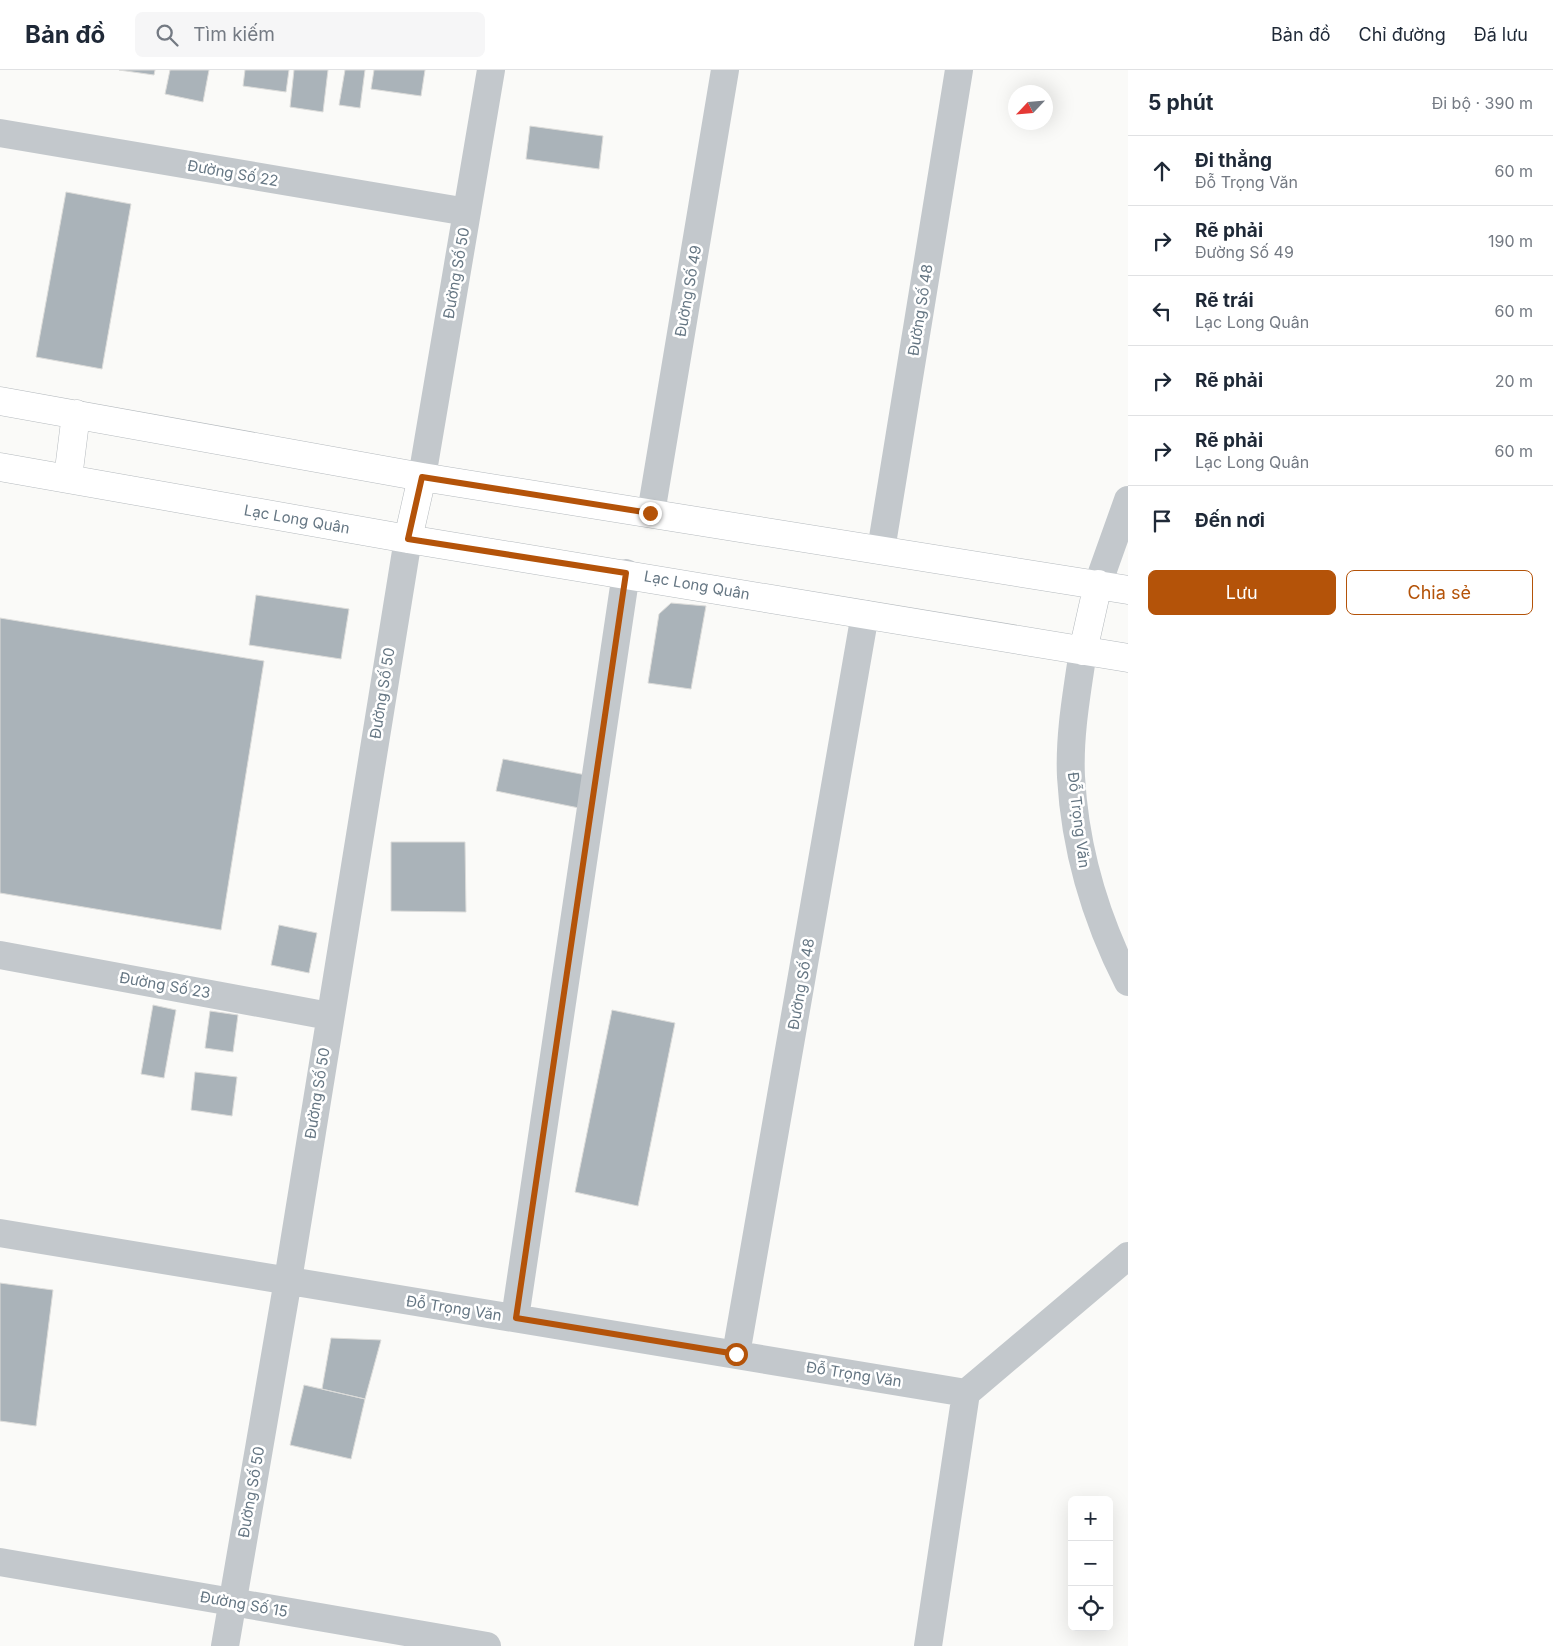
<!DOCTYPE html>
<html lang="vi">
<head>
<meta charset="utf-8">
<style>
	body { margin:0; font-family:Inter,sans-serif; background:#f6f6f7; color:#1f2937 }
	.controls { position:absolute; right:15px; bottom:15px; display:grid; overflow:hidden; border-radius:8px; box-shadow:0 5px 20px #0002 }
	.controls button { width:45px; height:45px; display:grid; place-items:center; padding:0; border:0; border-bottom:1px solid #e0e1e3; background:#fff; color:#1f2937; font:25px sans-serif }
	.compass { position:absolute; left:1008px; top:15px; width:45px; height:45px; border-radius:50%; background:#fff; box-shadow:0 5px 20px #0002; rotate:244deg }
	.stop { position:absolute; width:15px; height:15px; margin:-11px; border:4px solid #b45309; border-radius:50%; background:#fff }
	.stop.end { background:#b45309; border-color:#fff; box-shadow:0 1px 5px #0008 }
	.list { margin:0; padding:0; list-style:none }
	h2 { display:flex; justify-content:space-between; align-items:center; height:65px; margin:0; padding:0 20px; font-size:21px }
	h2 small { font-size:16px; font-weight:400; color:#747a83 }
	.list li { display:grid; grid-template-columns:32px 1fr auto; gap:15px; align-items:center; box-sizing:border-box; height:70px; padding:0 20px; border-top:1px solid #e0e1e3 }
	.list b { display:block; font-size:19px; white-space:nowrap }
	.list p { margin:0; font-size:16px; white-space:nowrap; color:#747a83 }
	.list em { font-size:16px; font-style:normal; color:#747a83 }
	.actions { display:flex; gap:10px; padding:15px 20px }
	.actions a { flex:1; padding:11px 0; border:1px solid #b45309; border-radius:8px; text-align:center; font-size:18px; color:#b45309 }
	.actions .main { background:#b45309; color:#fff }
	.icon { flex:none; width:28px; height:28px; fill:none; stroke:currentColor; stroke-width:2; stroke-linecap:round; stroke-linejoin:round }
	.map { position:relative; flex:none; width:1128px; height:1576px; overflow:hidden }
	header { display:flex; align-items:center; gap:30px; box-sizing:border-box; height:70px; padding:0 25px; background:#fff; border-bottom:1px solid #e0e1e3 }
	header strong { font-size:24px }
	nav { display:flex; gap:28px; margin-inline-start:auto; font-size:18px }
	.search { width:350px; height:45px; background:#f6f6f7; display:flex; align-items:center; gap:12px; box-sizing:border-box; padding:0 18px; border-radius:8px; color:#747a83; font-size:19px }
	main { display:flex }
	aside { flex:1; background:#fff }
	.map>svg:first-child { display:block }
	.building { fill:#aab3b9; stroke:#dcdcda }
	.lines { fill:none; stroke-linecap:round; stroke-linejoin:round }
	.major-casing { stroke:#b5babe; stroke-width:29 }
	.minor { stroke:#c3c8cc; stroke-width:28 }
	.major { stroke:#fff; stroke-width:28 }
	.route { stroke:#b45309; stroke-width:6 }
	.labels { text-anchor:middle; dominant-baseline:central; stroke-width:5; stroke-linejoin:round; paint-order:stroke }
	.street-label { font-size:15px; fill:#657683; stroke:#fff }
</style>
</head>
<body>
<header>
<strong>Bản đồ</strong>
<div class="search"><svg class="icon" aria-label="search" viewBox="0 0 24 24"><circle cx="10" cy="10" r="6"/><path d="M15 15l6 6"/></svg>Tìm kiếm</div>
<nav><a>Bản đồ</a><a>Chỉ đường</a><a>Đã lưu</a></nav>
</header>
<main>
<div class="map">
<svg width="1128" height="1576" viewBox="0 0 1128 1576">
	<rect width="100%" height="100%" fill="#fafaf8"/>
	<!-- building -->
	<path class="building" d="M119 0H155L154 5Z
		M170 0H209L203 32 165 24Z
		M245 0H289L286 22 243 16Z
		M294 0H328L323 42 290 37Z
		M345 0H365L360 38 339 35Z
		M374 0H425L421 26 371 19Z
		M530 56 603 66 599 99 526 89Z
		M66 122 131 134 102 299 36 287Z
		M256 525 349 539 341 589 249 575Z
		M671 533 706 536 691 619 648 613 659 544Z
		M0 548 264 591 221 860 0 823Z
		M503 689 586 705 579 738 496 721Z
		M391 772H465L466 842 391 841Z
		M279 855 317 863 309 903 271 895Z
		M153 935 176 940 164 1008 141 1004Z
		M612 940 675 953 638 1136 575 1122Z
		M210 941 238 945 233 982 205 978Z
		M195 1002 237 1007 232 1046 191 1040Z
		M0 1213 53 1220 36 1356 0 1351Z
		M331 1268 381 1270 365 1329 322 1319Z
		M304 1315 365 1329 351 1389 290 1375Z"/>
	<g class="lines">
		<!-- major casing -->
		<g class="major-casing">
			<path id="major" d="M0 331 422 407 1128 520
				M0 397 408 469 1128 588
				M68 408 76 344
				M408 469 422 407
				M1083 581 1098 514"/>
		</g>
		<!-- minor -->
		<path class="minor" d="M0 63 467 142
			M422 407 491 0
			M651 443 725 0
			M881 480 959 0
			M1098 514 1128 430
			M1083 581C1077 622 1069 665 1071 707 1075 778 1096 849 1128 912
			M0 885 329 946
			M0 1163 966 1323 1128 1186
			M515 1248 626 503
			M736 1284 865 544
			M0 1492 487 1576
			M225 1576 288 1210 408 469
			M928 1576 966 1323"/>
		<!-- major -->
		<use href="#major" class="major"/>
	</g>
	<g class="lines">
		<!-- route -->
		<path class="route" d="M650 443 422 407 408 469 626 503 516 1248 736 1284"/>
	</g>
	<g class="labels">
		<!-- street labels -->
		<g class="street-label">
			<text transform="translate(233 103) rotate(10)">Đường Số 22</text>
			<text transform="translate(456 203) rotate(-80)">Đường Số 50</text>
			<text transform="translate(688 221) rotate(-80)">Đường Số 49</text>
			<text transform="translate(920 240) rotate(-81)">Đường Số 48</text>
			<text transform="translate(297 449) rotate(10)">Lạc Long Quân</text>
			<text transform="translate(697 515) rotate(10)">Lạc Long Quân</text>
			<text transform="translate(382 623) rotate(-81)">Đường Số 50</text>
			<text transform="translate(1079 750) rotate(83)">Đỗ Trọng Văn</text>
			<text transform="translate(801 914) rotate(-80)">Đường Số 48</text>
			<text transform="translate(165 915) rotate(10)">Đường Số 23</text>
			<text transform="translate(317 1023) rotate(-81)">Đường Số 50</text>
			<text transform="translate(454 1238) rotate(9)">Đỗ Trọng Văn</text>
			<text transform="translate(854 1304) rotate(9)">Đỗ Trọng Văn</text>
			<text transform="translate(251 1422) rotate(-80)">Đường Số 50</text>
			<text transform="translate(244 1534) rotate(10)">Đường Số 15</text>
		</g>
	</g>
</svg>
<div class="controls">
<button>+</button>
<button>−</button>
<button><svg class="icon" aria-label="locate" viewBox="0 0 24 24"><circle cx="12" cy="12" r="6"/><path d="M12 2v4M12 18v4M2 12h4M18 12h4"/></svg></button>
</div>
<svg class="compass" viewBox="-18 -18 36 36"><path d="M0-13l5 13h-10z" fill="#e53935"/><path d="M0 13l5-13h-10z" fill="#747a83"/></svg>
<div class="stop" style="left:736px;top:1284px"></div>
<div class="stop end" style="left:650px;top:443px"></div>
</div>
<aside>
<h2>5 phút<small>Đi bộ · 390 m</small></h2>
<ul class="list">
<li><svg class="icon" aria-label="ahead" viewBox="0 0 24 24"><path d="M12 20V5M6 11l6-6 6 6"/></svg><div><b>Đi thẳng</b><p>Đỗ Trọng Văn</p></div><em>60 m</em></li>
<li><svg class="icon" aria-label="right" viewBox="0 0 24 24"><path d="M7 20v-9h11M14 6l5 5-5 5"/></svg><div><b>Rẽ phải</b><p>Đường Số 49</p></div><em>190 m</em></li>
<li><svg class="icon" aria-label="left" viewBox="0 0 24 24"><path d="M17 20v-9H6M10 6l-5 5 5 5"/></svg><div><b>Rẽ trái</b><p>Lạc Long Quân</p></div><em>60 m</em></li>
<li><svg class="icon" aria-label="right" viewBox="0 0 24 24"><path d="M7 20v-9h11M14 6l5 5-5 5"/></svg><div><b>Rẽ phải</b></div><em>20 m</em></li>
<li><svg class="icon" aria-label="right" viewBox="0 0 24 24"><path d="M7 20v-9h11M14 6l5 5-5 5"/></svg><div><b>Rẽ phải</b><p>Lạc Long Quân</p></div><em>60 m</em></li>
<li><svg class="icon" aria-label="arrive" viewBox="0 0 24 24"><path d="M6 21V4h12l-3 4 3 4H6"/></svg><div><b>Đến nơi</b></div></li>
</ul>
<div class="actions"><a class="main">Lưu</a><a>Chia sẻ</a></div>
</aside>
</main>
</body>
</html>
